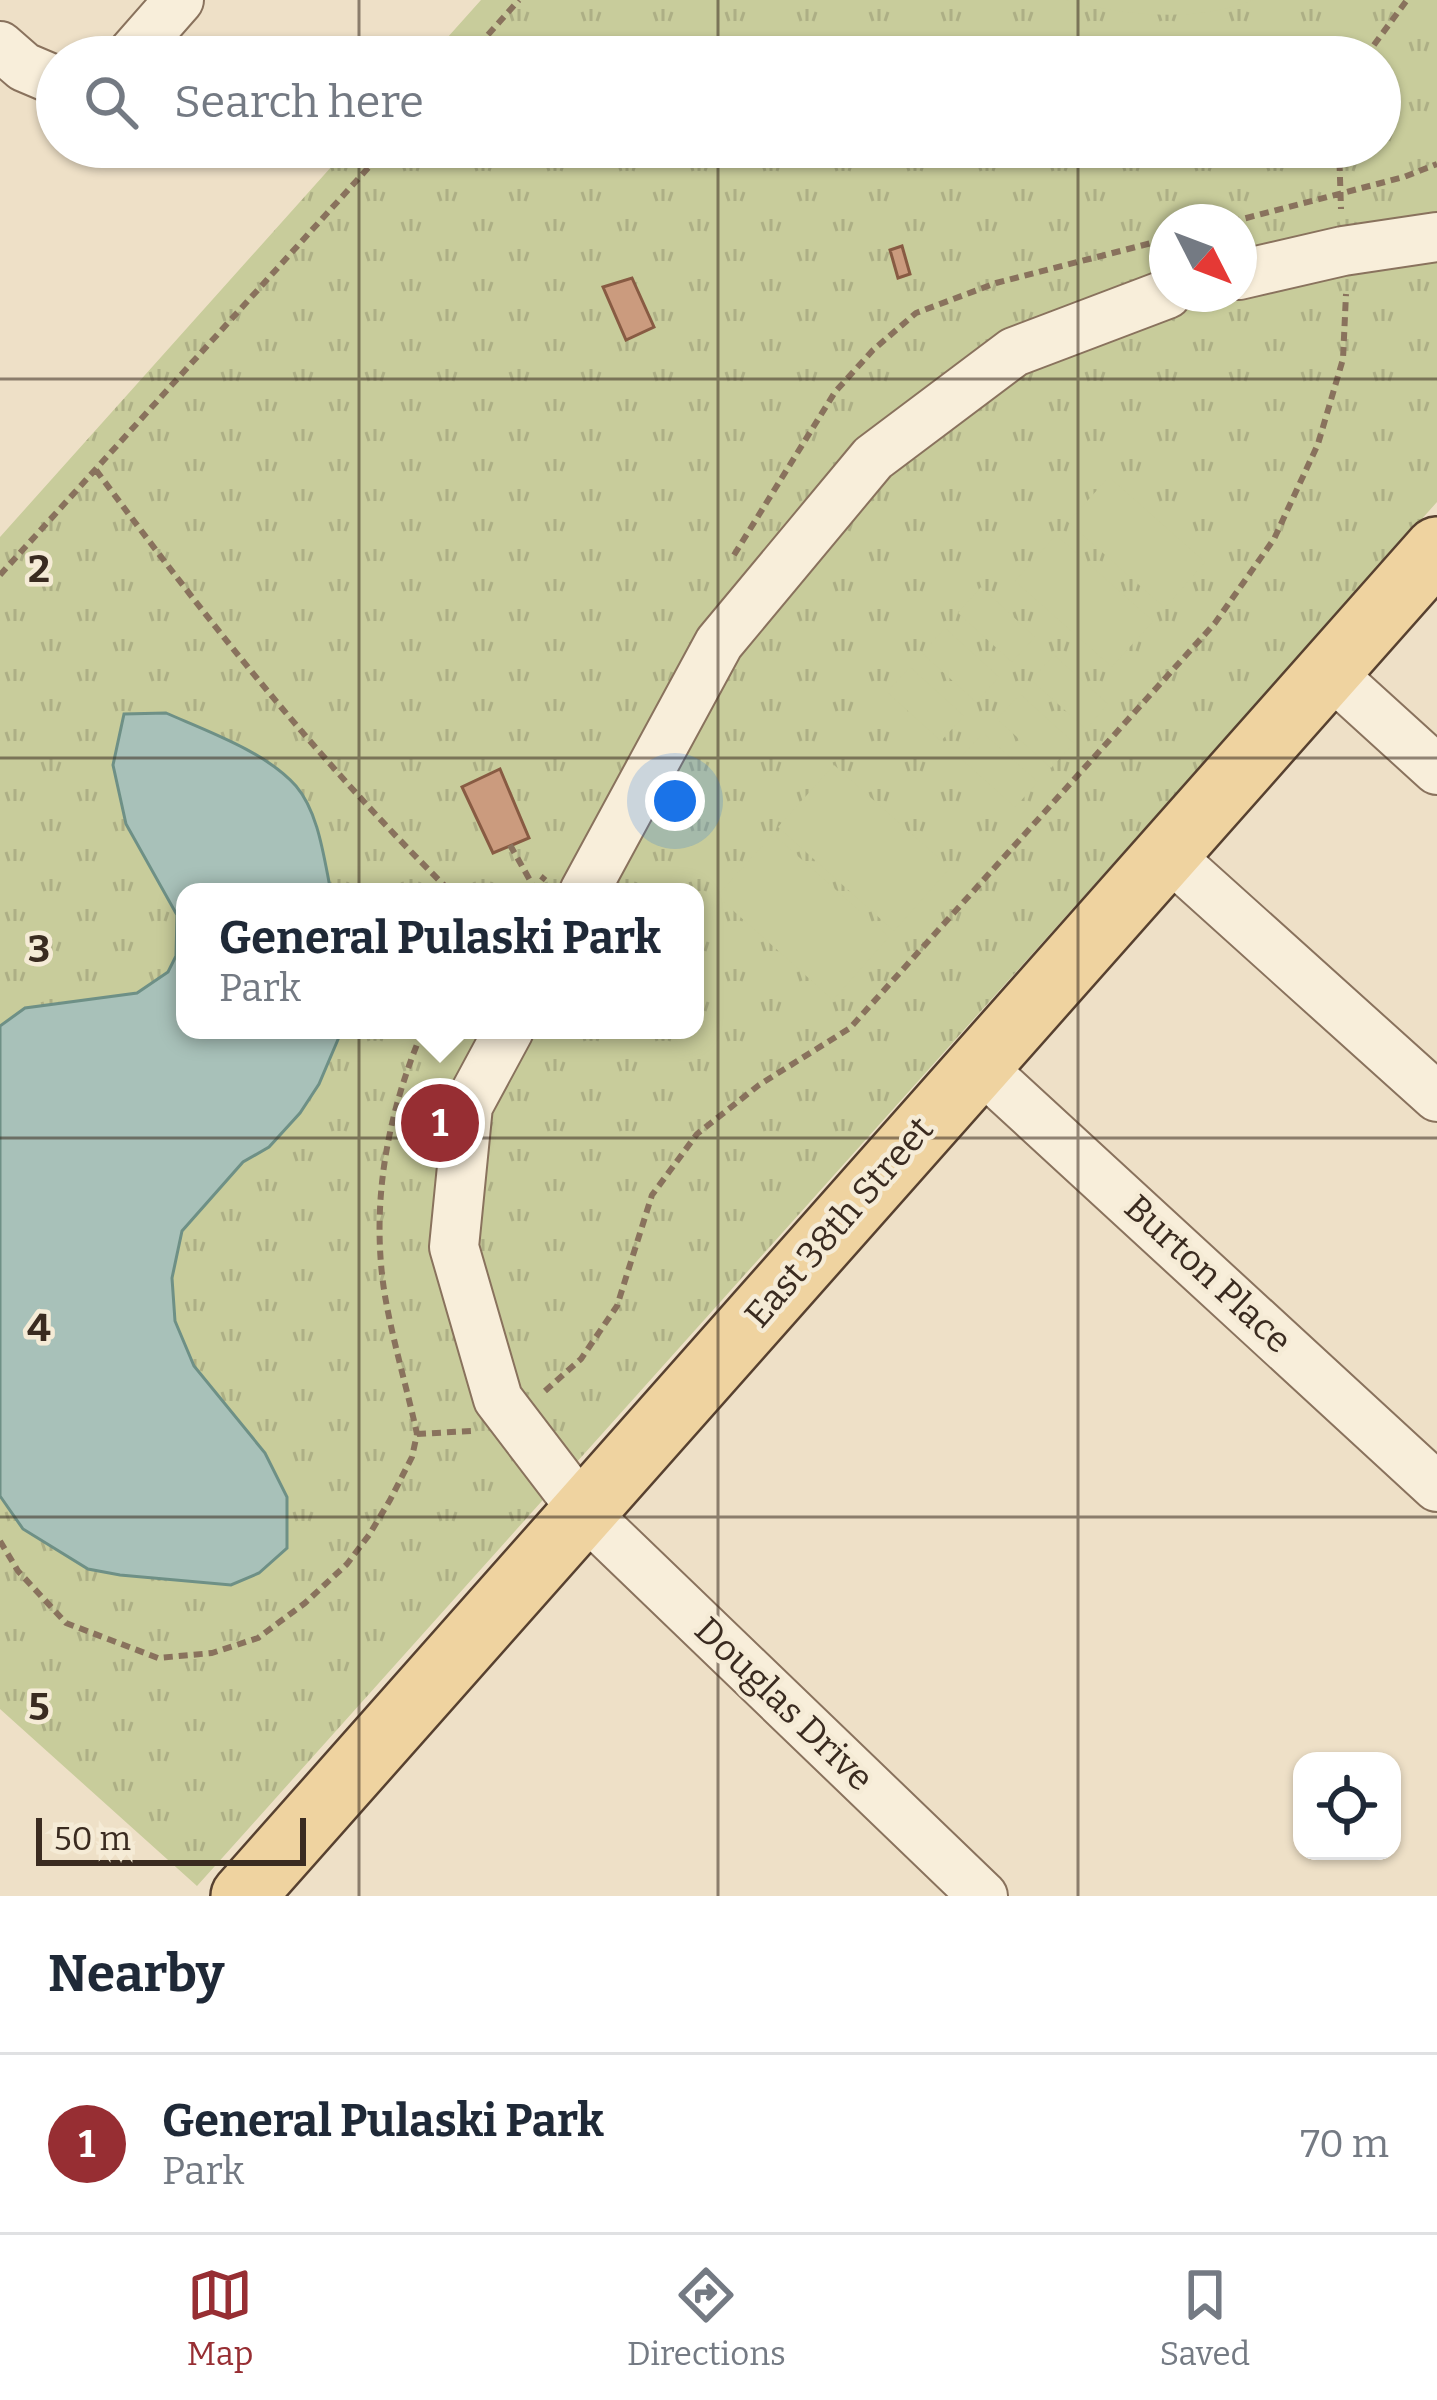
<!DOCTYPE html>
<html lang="en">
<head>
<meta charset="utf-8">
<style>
	body { margin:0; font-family:Bitter,serif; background:#f6f6f7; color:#1f2937 }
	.controls { position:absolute; right:36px; bottom:36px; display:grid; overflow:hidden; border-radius:24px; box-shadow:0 3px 9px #0004 }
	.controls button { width:108px; height:108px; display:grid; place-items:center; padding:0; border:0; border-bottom:3px solid #e0e1e3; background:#fff; color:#1f2937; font:60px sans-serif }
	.compass { position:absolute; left:1149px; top:204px; width:108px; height:108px; border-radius:50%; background:#fff; box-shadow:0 3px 9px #0004; rotate:132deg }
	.scale { position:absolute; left:36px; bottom:30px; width:270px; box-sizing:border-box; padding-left:12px; border:6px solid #3a2b20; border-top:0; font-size:33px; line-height:42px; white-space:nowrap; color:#3a2b20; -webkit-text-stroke:9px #f5ebd6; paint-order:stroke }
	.you { position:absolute; left:675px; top:801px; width:42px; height:42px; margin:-30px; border:9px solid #fff; border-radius:50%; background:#1a73e8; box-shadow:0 0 0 18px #1a73e833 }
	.badge { display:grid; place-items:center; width:78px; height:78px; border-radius:50%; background:#972e33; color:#fff; font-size:39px; font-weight:700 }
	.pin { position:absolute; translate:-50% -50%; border:6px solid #fff; box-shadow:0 3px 12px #0006 }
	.popup { position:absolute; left:176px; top:883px; width:528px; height:156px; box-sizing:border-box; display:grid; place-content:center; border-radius:24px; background:#fff; filter:drop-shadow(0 3px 9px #0005); font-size:39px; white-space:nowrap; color:#747a83 }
	.popup b { font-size:45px; color:#1f2937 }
	.popup::after { content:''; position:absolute; left:50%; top:100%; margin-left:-24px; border:24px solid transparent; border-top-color:#fff }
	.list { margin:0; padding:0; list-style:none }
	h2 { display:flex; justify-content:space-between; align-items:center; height:156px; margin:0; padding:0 48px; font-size:51px }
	h2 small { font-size:39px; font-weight:400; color:#747a83 }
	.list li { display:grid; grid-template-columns:78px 1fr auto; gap:36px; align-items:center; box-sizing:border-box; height:180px; padding:0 48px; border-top:3px solid #e0e1e3 }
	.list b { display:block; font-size:45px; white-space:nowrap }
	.list p { margin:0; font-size:39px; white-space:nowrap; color:#747a83 }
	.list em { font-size:39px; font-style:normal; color:#747a83 }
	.icon { flex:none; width:66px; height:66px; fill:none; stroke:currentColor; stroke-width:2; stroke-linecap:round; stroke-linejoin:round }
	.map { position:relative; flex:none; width:1437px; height:1896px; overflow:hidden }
	.search { position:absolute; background:#fff; box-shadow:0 3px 9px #0004; left:36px; right:36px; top:36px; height:132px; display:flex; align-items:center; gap:30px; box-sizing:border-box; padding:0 42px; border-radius:66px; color:#747a83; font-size:45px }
	.sheet { height:336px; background:#fff }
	nav { display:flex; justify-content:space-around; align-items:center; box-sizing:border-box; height:168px; border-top:3px solid #e0e1e3; background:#fff; font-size:33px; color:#747a83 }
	nav a { display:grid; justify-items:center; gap:6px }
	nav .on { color:#972e33 }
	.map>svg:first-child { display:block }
	.grass { fill:url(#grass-tufts); fill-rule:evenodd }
	.pitch { fill:#c8cc9b }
	.water { fill:#a8c1b9; stroke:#6e9086; stroke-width:3 }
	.building { fill:#cb9b7e; stroke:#885b43; stroke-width:3 }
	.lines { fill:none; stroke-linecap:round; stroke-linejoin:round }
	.minor-casing { stroke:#89725d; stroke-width:52 }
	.major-casing { stroke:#574130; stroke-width:68 }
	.path { stroke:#89725d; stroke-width:6; stroke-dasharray:9 6; stroke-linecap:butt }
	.minor { stroke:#f8eeda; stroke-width:48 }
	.major { stroke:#efd3a0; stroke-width:63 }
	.grid { fill:none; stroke:#3a2b20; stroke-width:3; stroke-opacity:0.55 }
	.labels { text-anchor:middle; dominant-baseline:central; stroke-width:9; stroke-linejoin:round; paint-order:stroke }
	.street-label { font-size:36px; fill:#3a2b20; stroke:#f5ebd6 }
	.grid-label { font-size:39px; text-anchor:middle; font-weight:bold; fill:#3a2b20; stroke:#f5ebd6; stroke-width:9; stroke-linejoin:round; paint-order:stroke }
</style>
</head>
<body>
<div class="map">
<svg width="1437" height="1896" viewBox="0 0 1437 1896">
	<defs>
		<pattern id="grass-tufts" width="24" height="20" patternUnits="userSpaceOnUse" patternTransform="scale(3)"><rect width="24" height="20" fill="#c8cc9b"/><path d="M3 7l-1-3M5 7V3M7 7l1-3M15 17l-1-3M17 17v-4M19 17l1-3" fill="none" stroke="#adaf85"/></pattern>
	</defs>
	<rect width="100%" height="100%" fill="#eee0c7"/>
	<!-- grass -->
	<path class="grass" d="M481 0H1437V502L197 1886 0 1709V537L349 147H1380V57H430ZM1167 222H1239V294H1167ZM185 892H695V1030H185Z"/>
	<!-- pitch -->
	<path class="pitch" d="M1066 0H1253C1196 23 1124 16 1066 0Z
		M1109 477 1205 562 1165 608 1068 522Z
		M1056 535 1153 621 1112 667 1015 581Z
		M981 587 1035 637 1012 662 958 613Z
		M945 628 999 677 976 702 922 653Z
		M1054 655 1108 704 1086 729 1031 680Z
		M910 667 964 716 941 741 887 692Z
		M1020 694 1074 743 1051 768 997 719Z
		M983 733 1038 782 1015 807 960 758Z
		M834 765 950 868 894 931 778 827Z
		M773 834 889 937 833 1000 717 896Z"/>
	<!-- water -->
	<path class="water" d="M166 713C207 731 266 752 296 786 319 813 324 859 331 892H185V1030H342L319 1084 300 1113 269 1147 243 1162 182 1231 172 1278 175 1321 194 1366 265 1453 287 1497V1548L259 1573 231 1585 120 1575 88 1569 23 1529 0 1496V1026L25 1008 137 993 168 972 176 956 177 915 126 824 113 765 124 714Z"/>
	<!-- building -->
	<path class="building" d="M902 246 910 274 898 278 890 250Z
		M632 278 654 327 626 340 603 287Z
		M500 769 529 838 493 853 462 787Z"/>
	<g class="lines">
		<!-- minor casing -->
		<g class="minor-casing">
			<path id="minor" d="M0 46 24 67 57 81
				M129 57 179 0
				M1239 275 1343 251 1437 237
				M1327 670 1437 770
				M1165 852 1437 1097
				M584 892 719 643 873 458 1014 352 1167 294
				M509 1030 468 1106 454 1247 498 1399 585 1513 983 1896
				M977 1064 1437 1487"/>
		</g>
		<!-- major casing -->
		<g class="major-casing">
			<path id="major" d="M243 1896 1437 549"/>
		</g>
		<!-- path -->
		<path class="path" d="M468 57 519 0
			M1365 57 1407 0
			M1339 147 1341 209
			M1231 222 1404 177 1437 164
			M96 470C206 619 319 762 451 892
			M734 555 835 392 873 350 916 313 996 283 1167 239
			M0 575 387 147
			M510 845 535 889
			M532 892 545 876
			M545 1391 581 1359 617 1306 652 1195 697 1134 759 1085 850 1028 1215 623 1274 539 1318 444 1343 359 1346 294
			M417 1434 471 1431
			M0 1541 18 1571 66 1623 158 1658 212 1653 258 1638 305 1603 347 1564 369 1535 390 1500 412 1457 417 1434C407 1388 393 1342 385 1296 370 1205 387 1114 423 1030"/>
		<!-- minor -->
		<use href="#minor" class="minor"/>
		<!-- major -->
		<use href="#major" class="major"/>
	</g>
	<!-- grid -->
	<path class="grid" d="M359 0V57M718 0V57M1078 0V57M359 147V1896M718 147V1896M1078 147V1896M0 379H1437M0 758H1437M0 1138H1437M0 1517H1437"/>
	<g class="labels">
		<!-- street labels -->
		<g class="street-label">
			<text transform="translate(839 1222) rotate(-49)">East 38th Street</text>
			<text transform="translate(1208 1274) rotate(43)">Burton Place</text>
			<text transform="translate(784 1704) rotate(44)">Douglas Drive</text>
		</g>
	</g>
	<g class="grid-label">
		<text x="39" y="582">2</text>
		<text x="39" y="962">3</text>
		<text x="39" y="1341">4</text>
		<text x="39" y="1720">5</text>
	</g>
</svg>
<div class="controls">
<button><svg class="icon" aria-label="locate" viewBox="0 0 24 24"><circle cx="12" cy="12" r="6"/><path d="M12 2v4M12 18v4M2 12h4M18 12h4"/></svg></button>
</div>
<svg class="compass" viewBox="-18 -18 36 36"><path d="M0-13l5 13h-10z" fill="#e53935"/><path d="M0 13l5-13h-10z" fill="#747a83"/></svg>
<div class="scale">50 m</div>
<div class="you"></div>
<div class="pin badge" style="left:440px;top:1123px">1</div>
<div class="popup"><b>General Pulaski Park</b>Park</div>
<div class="search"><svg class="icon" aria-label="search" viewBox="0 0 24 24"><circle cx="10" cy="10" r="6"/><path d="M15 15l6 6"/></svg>Search here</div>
</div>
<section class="sheet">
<h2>Nearby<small></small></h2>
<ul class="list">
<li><span class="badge">1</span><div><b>General Pulaski Park</b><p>Park</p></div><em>70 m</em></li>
</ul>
</section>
<nav>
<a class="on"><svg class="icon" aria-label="map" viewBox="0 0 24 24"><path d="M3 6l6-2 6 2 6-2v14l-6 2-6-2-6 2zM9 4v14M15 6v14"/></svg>Map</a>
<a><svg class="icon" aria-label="directions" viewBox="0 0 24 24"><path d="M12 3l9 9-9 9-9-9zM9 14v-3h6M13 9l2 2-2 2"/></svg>Directions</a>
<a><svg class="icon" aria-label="saved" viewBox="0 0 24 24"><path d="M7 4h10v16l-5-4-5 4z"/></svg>Saved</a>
</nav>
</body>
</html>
